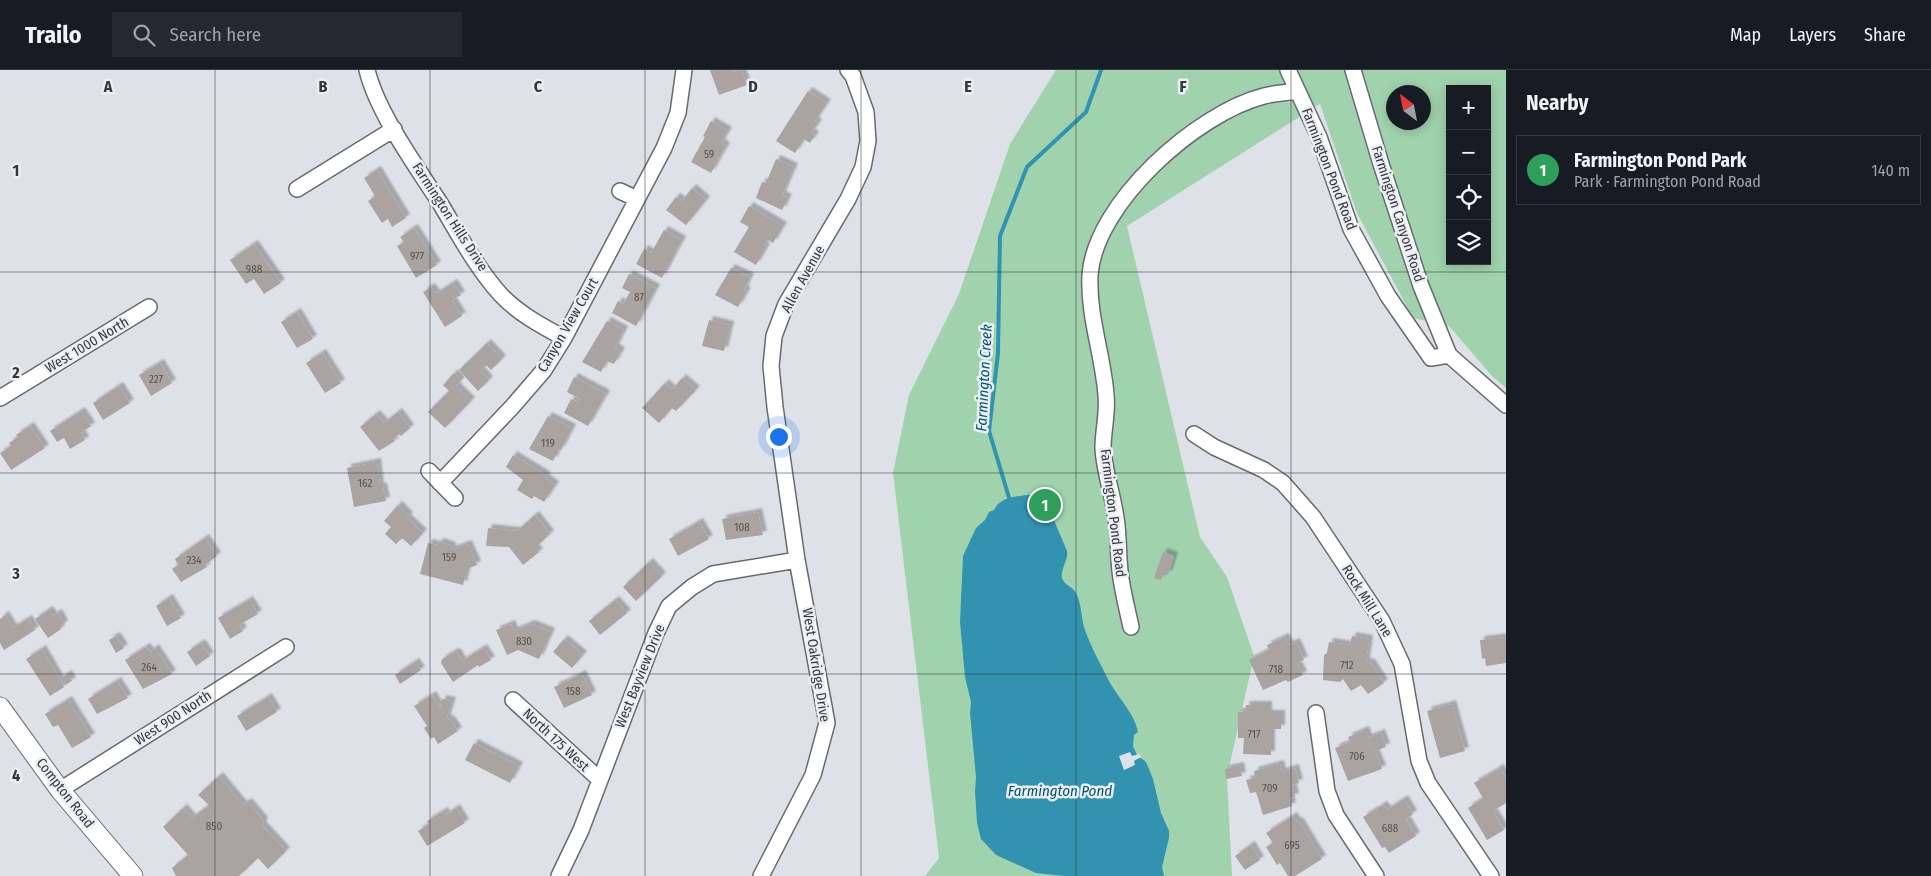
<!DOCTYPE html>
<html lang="en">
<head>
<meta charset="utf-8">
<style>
	body { margin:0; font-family:"Fira Sans Condensed",sans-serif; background:#242831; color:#f1f3f6 }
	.controls { position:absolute; right:15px; top:15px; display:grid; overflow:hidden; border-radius:0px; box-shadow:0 2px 12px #0003 }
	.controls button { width:45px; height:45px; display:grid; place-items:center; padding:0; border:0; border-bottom:1px solid #363941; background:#171b24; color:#f1f3f6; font:25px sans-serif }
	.compass { position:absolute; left:1386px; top:15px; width:45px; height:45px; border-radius:50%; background:#171b24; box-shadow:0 2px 12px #0003; rotate:328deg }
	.you { position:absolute; left:778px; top:366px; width:18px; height:18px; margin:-12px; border:4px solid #fff; border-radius:50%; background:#1a73e8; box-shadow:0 0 0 8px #1a73e833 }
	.badge { display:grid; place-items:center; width:32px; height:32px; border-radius:50%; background:#b45309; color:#fff; font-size:16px; font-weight:700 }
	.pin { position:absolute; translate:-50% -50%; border:2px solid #fff; box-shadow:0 1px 5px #0006 }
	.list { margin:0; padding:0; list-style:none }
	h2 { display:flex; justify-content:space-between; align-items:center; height:65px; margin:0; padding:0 20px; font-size:21px }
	h2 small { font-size:16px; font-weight:400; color:#9ea1a6 }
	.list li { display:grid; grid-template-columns:32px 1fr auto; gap:15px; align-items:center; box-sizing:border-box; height:70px; margin:0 10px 10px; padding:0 10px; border:1px solid #363941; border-radius:0px }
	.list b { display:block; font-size:19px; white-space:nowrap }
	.list p { margin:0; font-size:16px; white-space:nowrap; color:#9ea1a6 }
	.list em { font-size:16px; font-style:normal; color:#9ea1a6 }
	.icon { flex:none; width:28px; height:28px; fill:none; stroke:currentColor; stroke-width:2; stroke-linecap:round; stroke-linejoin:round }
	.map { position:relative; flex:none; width:1506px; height:806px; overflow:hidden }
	header { display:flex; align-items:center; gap:30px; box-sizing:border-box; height:70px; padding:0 25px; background:#171b24; border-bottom:1px solid #363941 }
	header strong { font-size:24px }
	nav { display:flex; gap:28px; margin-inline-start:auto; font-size:18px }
	.search { width:350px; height:45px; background:#242831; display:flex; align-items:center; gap:12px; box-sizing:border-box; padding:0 18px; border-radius:0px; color:#9ea1a6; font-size:19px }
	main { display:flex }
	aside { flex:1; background:#171b24 }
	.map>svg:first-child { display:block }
	.green { fill:#a0d3ad; fill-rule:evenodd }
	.water { fill:#3293b0 }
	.pier { fill:#dfe1e9 }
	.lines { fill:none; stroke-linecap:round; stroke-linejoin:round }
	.stream { stroke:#3293b0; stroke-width:4 }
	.building { fill:#aba39f; filter:url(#shadow) }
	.minor-casing { stroke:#686a71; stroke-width:18 }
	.tertiary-casing { stroke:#686a71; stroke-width:21 }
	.minor { stroke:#fff; stroke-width:15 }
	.tertiary { stroke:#fff; stroke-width:19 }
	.grid { fill:none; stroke:#37373a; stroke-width:1; stroke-opacity:0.55 }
	.labels { text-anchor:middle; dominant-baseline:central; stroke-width:5; stroke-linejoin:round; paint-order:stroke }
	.number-label { font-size:11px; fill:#545253 }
	.street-label { font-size:14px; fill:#37373a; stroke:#eceef6 }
	.water-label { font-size:15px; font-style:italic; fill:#02566a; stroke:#eceef6 }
	.grid-label { font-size:16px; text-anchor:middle; font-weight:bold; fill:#37373a; stroke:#eceef6; stroke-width:5; stroke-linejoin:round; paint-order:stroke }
</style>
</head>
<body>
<header>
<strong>Trailo</strong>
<div class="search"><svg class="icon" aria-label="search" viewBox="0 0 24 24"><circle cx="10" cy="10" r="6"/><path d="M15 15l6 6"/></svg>Search here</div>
<nav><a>Map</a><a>Layers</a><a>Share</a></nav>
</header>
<main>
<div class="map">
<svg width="1506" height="806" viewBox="0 0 1506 806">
	<defs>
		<filter id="shadow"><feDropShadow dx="4" dy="-4" stdDeviation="1" flood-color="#0004"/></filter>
	</defs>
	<rect width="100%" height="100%" fill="#dfe1e9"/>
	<!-- green -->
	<path class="green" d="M1056 0H1506V318L1492 306 1449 256 1413 248 1357 143 1320 34 1127 156 1200 467 1227 507 1254 586 1227 707 1232 806H925L939 788 893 403 909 325 959 224 1010 74ZM1450 19H1487V191H1450ZM1394 22H1424V52H1394Z"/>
	<!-- water -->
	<path class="water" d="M1037 424 1045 429 1067 481C1069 491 1058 502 1063 510 1065 515 1073 517 1076 523 1082 534 1081 549 1085 560 1091 577 1100 593 1108 609 1117 627 1134 642 1138 662L1134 665 1133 676 1137 685 1146 692 1153 709 1161 743 1169 761V768L1162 797 1164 806H1064L1036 803 996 785 981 769 977 753 975 721 976 707 970 643 971 632 965 607 960 552 963 486 976 458 985 450 989 442 994 440C1001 425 1022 426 1037 424Z"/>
	<!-- pier -->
	<path class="pier" d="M1130 682 1132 686 1140 684 1141 687 1134 691 1135 695 1124 700 1119 686Z"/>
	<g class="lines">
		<!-- stream -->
		<path class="stream" d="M1010 431 989 361 998 283 1000 166 1027 97 1086 42 1101 0"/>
	</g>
	<!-- building -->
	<path class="building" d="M710 0H733V2L741 0 747 15 719 25Z
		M808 21 827 33 815 51 818 53 811 63 815 65 810 73 804 69 795 83 776 71Z
		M711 51 728 61 721 73 726 76 711 103 691 92 705 67 703 66Z
		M776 89 794 97 782 125 788 128 782 140 756 128 762 112 766 113Z
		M377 100 406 148 392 157 388 149 382 153 368 131 375 126 364 108Z
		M692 118 706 130 686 155 666 140 676 127 682 131Z
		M749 136 783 156 773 173 768 170 764 176 766 177 756 195 734 182 749 157 740 152Z
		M414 158 437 195 416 208 397 176 404 172 400 167Z
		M664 160 682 170 662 208 636 194 644 179 651 183Z
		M254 174 281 213 264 224 254 209 246 214 230 190Z
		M731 198 750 207 744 220 747 221 738 237 715 225Z
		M629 204 656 218 636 256 612 243 618 231 623 234 630 222 622 218Z
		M453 213 461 225 452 230 462 246 445 257 423 222 431 217 436 224Z
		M297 242 313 269 297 278 281 252Z
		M709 250 730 255 724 281 702 276Z
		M607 251 624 260 615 278 621 281 614 294 607 291 601 302 582 292Z
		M487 273 502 289 491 300 486 295 481 301 489 310 478 321 459 300Z
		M322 283 341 313 325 323 306 293Z
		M160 293 172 313 151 326 139 305Z
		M454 303 461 310 456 316 471 331 445 358 428 342 449 321 443 315Z
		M574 307 606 324 588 356 564 343 571 329 578 332 580 329 567 322Z
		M682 308 696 320 676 341 672 338 659 353 642 338 665 313 672 320Z
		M119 316 130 333 103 350 93 333Z
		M81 341 91 356 81 363 85 370 70 379 64 368 57 372 50 361Z
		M398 342 410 358 401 366 399 364 393 369 395 371 379 381 360 357 376 344 384 353Z
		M548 346 572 358 561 380 559 379 553 391 529 379Z
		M30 356 45 378 11 400 0 383 11 376 9 373 18 367 16 365Z
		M513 385 547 406 545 408 555 415 544 432 534 426 532 429 517 420 523 410 506 397Z
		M377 392 380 417H383L386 431 354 437 347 398Z
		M398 435 409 446 407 448 423 463 411 476 402 468 396 474 385 464 391 457 384 451Z
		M758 442 763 465 726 470 722 449Z
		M535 445 550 464 535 478 539 482 523 495 509 477 486 476 488 458 517 461Z
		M699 452 709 469 678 486 669 469Z
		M205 468 217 486 205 495 207 497 181 512 172 499 178 495 175 489Z
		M439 472 452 476 451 479H454L468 474 477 495 467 499 463 515 420 504 428 473 438 475Z
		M1163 482 1174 486 1168 505 1163 503 1161 510 1154 508Z
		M649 492 662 506 636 531 623 517Z
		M169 528 181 548 167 556 156 536Z
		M249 530 258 544 239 555 243 561 230 569 218 548Z
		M615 530 627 543 600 565 589 551Z
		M49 540 53 546 58 543 64 554 60 557 61 559 48 568 35 549Z
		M5 545 13 558 28 549 35 560 4 580 0 573V549Z
		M511 554 514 561 531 554 551 562 539 589 518 580 507 585 496 560Z
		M116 566 124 578 116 583 109 570Z
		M1352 566 1369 569 1366 592 1371 593 1384 613 1368 624 1361 615 1351 621 1343 609 1340 612 1323 610 1324 585 1327 583 1329 572 1350 575Z
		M1285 567 1289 575 1296 572 1304 590 1297 593 1303 605 1288 612 1286 610 1263 620 1249 590 1269 580 1267 575Z
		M1506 567V593L1486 596 1485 588 1482 589 1480 570Z
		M564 569 583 585 572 598 553 582Z
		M201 573 210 586 196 596 187 582Z
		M146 577 150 582 155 578 172 604 143 619 125 590Z
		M483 578 491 590 479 597 478 595 453 612 441 593 442 589 454 582 457 583 462 591Z
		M42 579 64 617 50 626 26 589Z
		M415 592 421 600 400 614 395 605Z
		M68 604 72 611 65 615 61 608Z
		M582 604 592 625 564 638 554 617Z
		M117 611 128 628 97 644 88 629Z
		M432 625 440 638 442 629 452 631 447 647 448 650 450 649 458 661 438 674 434 667 431 669 424 658 427 656 414 636Z
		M268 627 277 642 246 661 237 646Z
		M68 630 91 667 72 678 58 655 53 657 45 644Z
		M1452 634 1465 681 1440 688 1427 641Z
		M1246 635H1268V644H1281V659H1271V685L1243 684 1244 668H1238V642H1245Z
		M1365 660 1368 668 1381 663 1386 677 1375 681 1382 699 1348 711 1335 678 1350 672 1348 667Z
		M474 673 519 696 510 713 465 690Z
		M1280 694 1282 702 1295 698 1299 713 1292 715 1295 727 1290 728 1292 736 1263 745 1256 722 1250 723 1246 710 1255 708 1254 701Z
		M1240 696 1242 706 1226 709 1225 699Z
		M1500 698 1506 709V733L1493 741 1504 760 1487 770 1468 738 1483 728 1474 713Z
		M219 706 243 735 248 732 264 751 262 755 286 781 268 799 258 788 239 806H176L172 798 188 785 163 757 183 738 192 748 209 735 198 725Z
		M1404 729 1413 744 1406 749 1416 766 1389 783 1385 777 1382 778 1363 747 1383 735 1387 740Z
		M456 738 465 753 427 776 418 761 429 754 427 751 444 741 446 745Z
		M1293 746 1297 752 1299 751 1322 789 1295 806H1288L1280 793 1277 795 1266 777 1273 773 1266 763Z
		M1251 775 1260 790 1245 800 1235 786Z"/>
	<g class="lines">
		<!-- minor casing -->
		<g class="minor-casing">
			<path id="minor" d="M367 0C377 42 416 96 440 133 458 163 477 199 501 225 519 244 542 256 564 268
				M1288 0 1319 67 1351 159 1388 226 1431 288 1449 285
				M1353 0 1381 94 1421 216 1449 285 1506 335
				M297 119 394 59
				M620 121 637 129
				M0 328 149 237
				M1194 364 1214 377 1264 400 1283 413 1313 447 1382 551 1402 594 1419 691 1428 713 1491 806
				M429 401 455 428
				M440 413 512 337 544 300 564 268 664 78 678 43 684 0
				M1131 557C1127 538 1122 520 1120 501 1118 484 1119 466 1116 448 1113 425 1104 401 1103 378 1103 360 1108 343 1106 325 1103 285 1088 246 1090 205 1095 133 1197 43 1264 26 1275 23 1286 23 1297 21
				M513 630 600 710
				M1316 643 1327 721 1336 745 1376 806
				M60 720 286 577
				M559 806 581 760 656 563 669 536 692 517 713 504 797 490
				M761 806 813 705 827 653 797 490 775 337 771 296 774 266 786 234 848 129 863 97 868 71 866 42 853 6 848 0"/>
		</g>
		<!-- tertiary casing -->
		<g class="tertiary-casing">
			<path id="tertiary" d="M0 637 60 720 133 806"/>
		</g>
		<!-- minor -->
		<use href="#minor" class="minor"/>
		<!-- tertiary -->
		<use href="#tertiary" class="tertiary"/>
	</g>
	<!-- grid -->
	<path class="grid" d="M215 0V806M430 0V806M645 0V806M861 0V806M1076 0V806M1291 0V806M0 202H1506M0 403H1506M0 604H1506"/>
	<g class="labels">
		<!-- number labels -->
		<g class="number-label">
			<text x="709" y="84">59</text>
			<text x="417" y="186">977</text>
			<text x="254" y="199">988</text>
			<text x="639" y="227">87</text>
			<text x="156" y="309">227</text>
			<text x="548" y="373">119</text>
			<text x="365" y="413">162</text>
			<text x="742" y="457">108</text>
			<text x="449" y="487">159</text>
			<text x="194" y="490">234</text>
			<text x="524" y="571">830</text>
			<text x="1347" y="595">712</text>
			<text x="149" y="597">264</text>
			<text x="1276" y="599">718</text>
			<text x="573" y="621">158</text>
			<text x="1254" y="664">717</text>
			<text x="1357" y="686">706</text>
			<text x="1270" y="718">709</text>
			<text x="214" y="756">850</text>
			<text x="1390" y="758">688</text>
			<text x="1292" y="775">695</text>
		</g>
		<!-- street labels -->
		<g class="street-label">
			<text transform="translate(1329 99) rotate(69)">Farmington Pond Road</text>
			<text transform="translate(1398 144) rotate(72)">Farmington Canyon Road</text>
			<text transform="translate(450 147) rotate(57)">Farmington Hills Drive</text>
			<text transform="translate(803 209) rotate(-61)">Allen Avenue</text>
			<text transform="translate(568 255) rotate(-60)">Canyon View Court</text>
			<text transform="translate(87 275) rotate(-31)">West 1000 North</text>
			<text transform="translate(1113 443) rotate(83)">Farmington Pond Road</text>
			<text transform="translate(1367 531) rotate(58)">Rock Mill Lane</text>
			<text transform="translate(816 595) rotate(81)">West Oakridge Drive</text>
			<text transform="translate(640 606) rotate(-68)">West Bayview Drive</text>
			<text transform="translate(173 648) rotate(-33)">West 900 North</text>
			<text transform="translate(556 670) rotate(43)">North 175 West</text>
			<text transform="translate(65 723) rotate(52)">Compton Road</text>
		</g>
		<!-- water labels -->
		<g class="water-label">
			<text transform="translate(984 308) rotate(-87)">Farmington Creek</text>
			<text x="1060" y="721">Farmington Pond</text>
		</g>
	</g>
	<g class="grid-label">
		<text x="108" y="22">A</text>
		<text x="323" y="22">B</text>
		<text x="538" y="22">C</text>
		<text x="753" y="22">D</text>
		<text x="968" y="22">E</text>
		<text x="1183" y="22">F</text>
		<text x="16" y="106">1</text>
		<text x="16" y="308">2</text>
		<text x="16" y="509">3</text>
		<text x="16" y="711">4</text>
	</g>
</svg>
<div class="controls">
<button>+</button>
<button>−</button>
<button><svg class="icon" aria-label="locate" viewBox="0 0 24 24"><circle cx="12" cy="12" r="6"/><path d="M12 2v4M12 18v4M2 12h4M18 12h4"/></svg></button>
<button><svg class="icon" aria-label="layers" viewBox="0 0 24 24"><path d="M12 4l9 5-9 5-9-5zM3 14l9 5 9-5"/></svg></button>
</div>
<svg class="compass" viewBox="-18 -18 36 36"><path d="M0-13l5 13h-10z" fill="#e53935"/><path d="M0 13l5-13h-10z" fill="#9ea1a6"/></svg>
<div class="you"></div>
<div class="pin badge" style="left:1045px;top:435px;background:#2e9e5b">1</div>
</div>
<aside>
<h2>Nearby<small></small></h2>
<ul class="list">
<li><span class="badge" style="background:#2e9e5b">1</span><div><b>Farmington Pond Park</b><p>Park · Farmington Pond Road</p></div><em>140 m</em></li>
</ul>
</aside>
</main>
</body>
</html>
